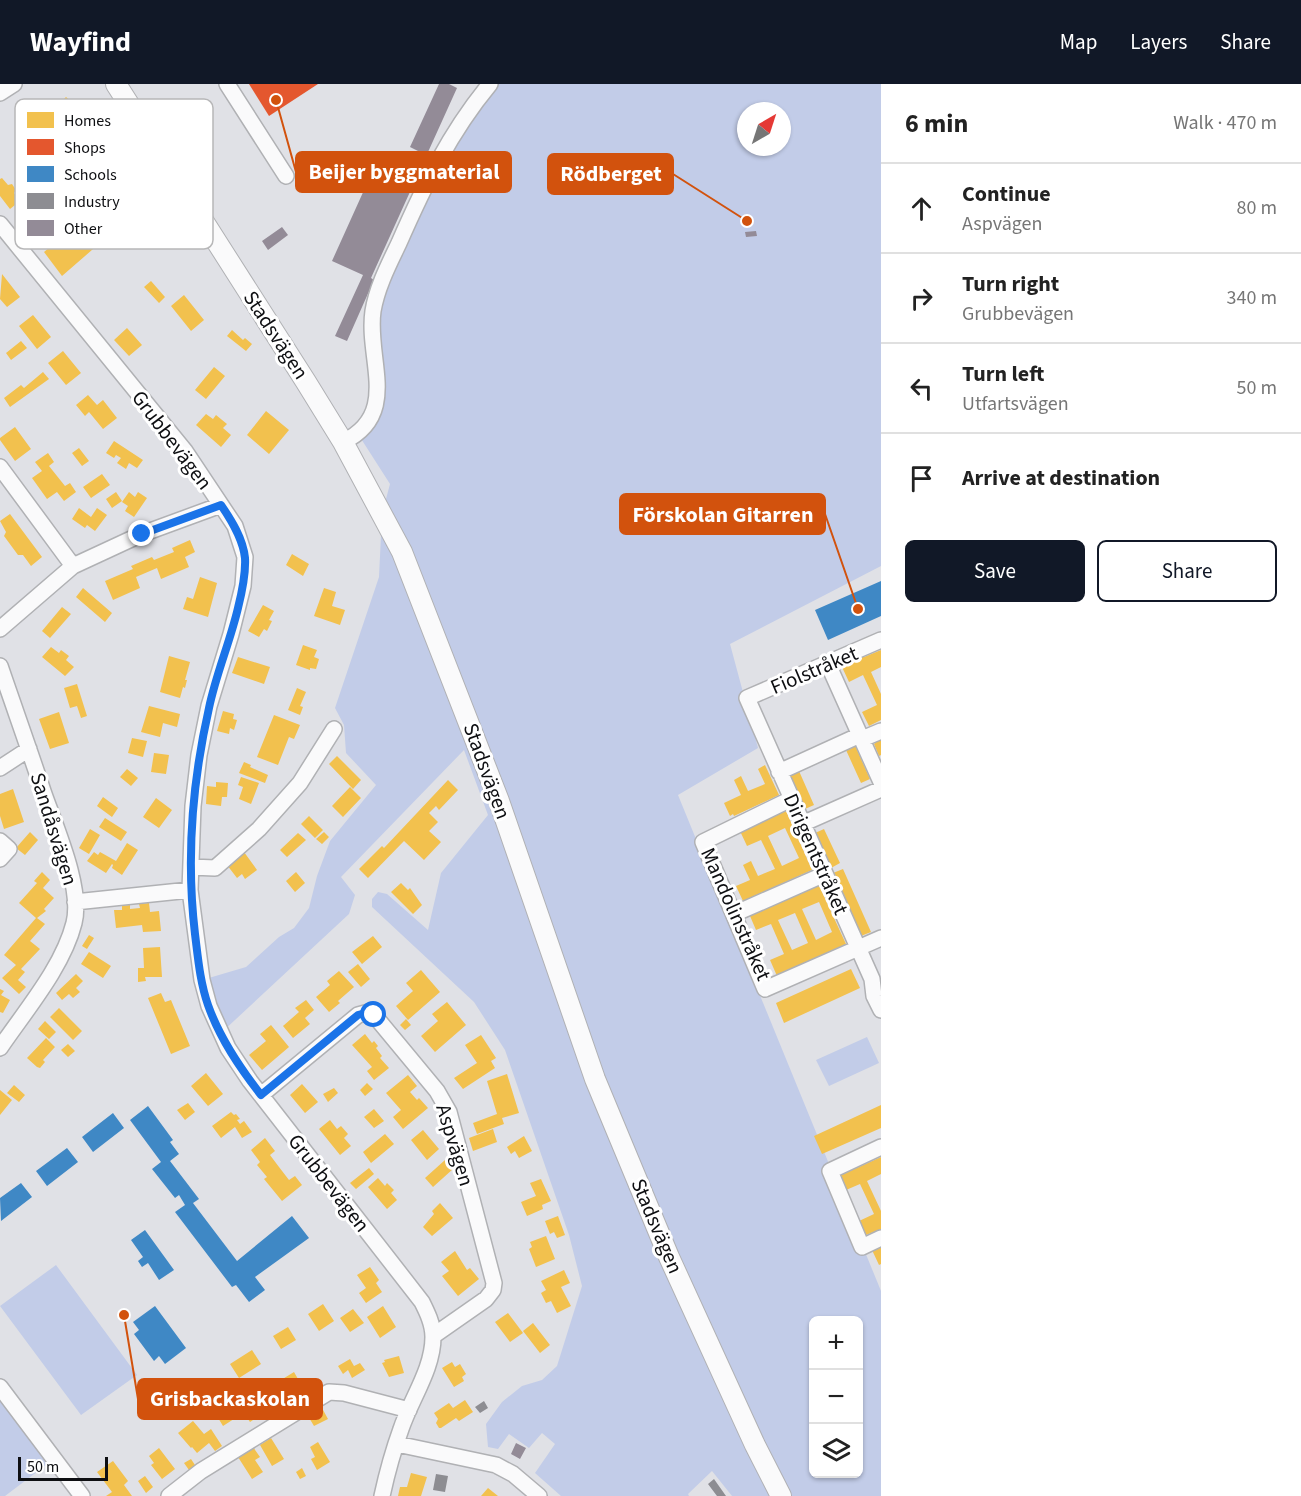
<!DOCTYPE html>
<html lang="en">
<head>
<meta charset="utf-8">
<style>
	body { margin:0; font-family:"Source Sans 3",sans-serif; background:#f6f6f6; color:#222 }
	.controls { position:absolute; right:18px; bottom:18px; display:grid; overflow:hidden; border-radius:9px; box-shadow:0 2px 4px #0004 }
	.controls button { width:54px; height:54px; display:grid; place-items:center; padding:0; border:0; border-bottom:2px solid #e0e0e0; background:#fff; color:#222; font:30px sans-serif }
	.compass { position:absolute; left:737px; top:18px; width:54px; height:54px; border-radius:50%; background:#fff; box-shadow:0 2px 4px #0004; rotate:39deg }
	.scale { position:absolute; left:18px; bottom:15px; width:90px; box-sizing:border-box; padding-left:6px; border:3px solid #0e0f12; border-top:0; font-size:16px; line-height:21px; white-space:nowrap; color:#0e0f12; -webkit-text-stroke:4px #fff; paint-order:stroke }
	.stop { position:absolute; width:18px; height:18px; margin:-14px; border:4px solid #1a73e8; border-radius:50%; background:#fff }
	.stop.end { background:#1a73e8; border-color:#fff; box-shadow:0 2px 6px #0008 }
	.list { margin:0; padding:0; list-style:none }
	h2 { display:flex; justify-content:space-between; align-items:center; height:78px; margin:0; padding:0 24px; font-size:26px }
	h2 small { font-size:20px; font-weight:400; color:#767676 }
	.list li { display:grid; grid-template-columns:39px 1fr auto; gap:18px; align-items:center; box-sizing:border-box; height:90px; padding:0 24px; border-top:2px solid #e0e0e0 }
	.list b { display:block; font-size:22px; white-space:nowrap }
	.list p { margin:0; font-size:20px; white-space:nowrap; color:#767676 }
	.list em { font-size:20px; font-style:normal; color:#767676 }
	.actions { display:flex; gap:12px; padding:18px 24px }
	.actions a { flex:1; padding:14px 0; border:2px solid #111827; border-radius:9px; text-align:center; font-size:21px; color:#111827 }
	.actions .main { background:#111827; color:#fff }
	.icon { flex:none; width:33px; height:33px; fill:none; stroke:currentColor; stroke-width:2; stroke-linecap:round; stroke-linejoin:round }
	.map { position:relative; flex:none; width:881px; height:1412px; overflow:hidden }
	header { display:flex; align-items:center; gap:36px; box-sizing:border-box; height:84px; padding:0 30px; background:#111827; color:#fff }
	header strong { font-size:28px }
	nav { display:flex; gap:33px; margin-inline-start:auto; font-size:21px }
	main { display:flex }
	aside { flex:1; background:#fff }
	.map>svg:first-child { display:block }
	.green { fill:#c2cce8; fill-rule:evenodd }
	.homes { fill:#f2c14e; fill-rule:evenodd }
	.shops { fill:#e4572e }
	.schools { fill:#3f88c5 }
	.industry { fill:#8d8d92 }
	.building { fill:#938b97 }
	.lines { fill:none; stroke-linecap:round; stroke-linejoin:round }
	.minor-casing { stroke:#b0b1b4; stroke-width:18 }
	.major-casing { stroke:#b0b1b4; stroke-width:22 }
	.minor { stroke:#fafafb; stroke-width:15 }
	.major { stroke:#fafafb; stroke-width:20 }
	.route { stroke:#1a73e8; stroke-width:8 }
	.labels { text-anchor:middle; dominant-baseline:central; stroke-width:6; stroke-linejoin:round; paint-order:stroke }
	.street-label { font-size:21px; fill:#0e0f12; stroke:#fff }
	.key { fill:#fff; stroke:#b7b7b8; stroke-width:1.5 }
	.key-label { font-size:16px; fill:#0e0f12 }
	.leader { fill:none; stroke:#d2520d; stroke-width:2 }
	.callout-dot { fill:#d2520d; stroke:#fff; stroke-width:2 }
	.callout { fill:#d2520d; stroke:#d2520d; stroke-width:2 }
	.callout-label { font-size:22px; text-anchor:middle; font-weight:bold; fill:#fff }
</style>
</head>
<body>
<header>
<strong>Wayfind</strong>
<nav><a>Map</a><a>Layers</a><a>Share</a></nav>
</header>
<main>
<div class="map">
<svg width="881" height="1412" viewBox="0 0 881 1412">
	<rect width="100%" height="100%" fill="#e0e1e6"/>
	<!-- green -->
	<path class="green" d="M490 0H881V482L730 560 758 664 678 711 881 1207V1412H732L712 1387 688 1410 689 1412H561L535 1389 555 1360 542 1349 529 1364 509 1350 498 1365 488 1363 486 1340 502 1318 522 1302 542 1296 557 1282 582 1202 569 1151 505 966 474 918 372 823V815L378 808 387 810 428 846 441 789 488 731 464 666 341 793 355 811 349 830 221 949 202 896 246 883 279 853 294 844 309 824 317 792 330 757 376 701 346 669 344 641 335 624 379 493 382 430 390 400 358 350 372 332V239L413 128ZM746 27H782V63H746ZM814 1236H858V1390H814Z
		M867 953 879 979 829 1002 816 976Z
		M56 1181 137 1291 81 1331 0 1222Z
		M0 1303 54 1375 5 1412H0Z"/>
	<!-- homes -->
	<path class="homes" d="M66 13 91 35 86 41 105 58 78 90 62 76 75 61 44 34 58 17 60 19Z
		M2 94 8 101 12 100 16 106 14 109 20 117 10 125 0 112V95Z
		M76 128 100 159 62 192 44 168 67 149 60 141Z
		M2 190 20 213 7 223 0 215Z
		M151 197 165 213 159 219 144 203Z
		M184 211 204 236 191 247 171 222Z
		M33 231 51 253 37 265 19 242Z
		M127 244 142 261 129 272 114 256Z
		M232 246 243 256 245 254 252 260 246 267 227 252Z
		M21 257 27 264 11 276 6 269Z
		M63 267 81 289 66 301 48 279Z
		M214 283 225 292 206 315 195 306Z
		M43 288 49 295 10 323 4 314 21 301 24 304Z
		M88 311 97 321 103 316 117 334 103 345 89 328 85 332 76 321Z
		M266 327 289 346 269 370 247 351Z
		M206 330 213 335 216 331 227 340 223 344 231 351 221 363 196 341Z
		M15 343 31 365 15 377 0 356V354Z
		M114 357 143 376 137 384 129 379 126 385 117 379 121 374 116 371 114 374 106 369Z
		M79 364 89 377 82 382 72 369Z
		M48 369 54 378 49 382 65 402 70 399 76 408 64 417 57 408 47 415 32 394 42 387 35 378Z
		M102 390 110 401 91 414 83 403Z
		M116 408 122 417 112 424 106 415Z
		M129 408 135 413 138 408 147 414 134 433 125 427 128 422 122 418Z
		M79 424 91 433 97 424 107 431 95 447 87 441 85 444 72 435Z
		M10 430 42 473 31 482 23 471H18L4 452 6 448 0 437Z
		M190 456 195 468 185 473 189 483 161 495 157 484 136 493 140 504 113 516 105 497 133 485 131 482 152 473 154 476 174 468 172 464Z
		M292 470 309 480 303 492 286 481Z
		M200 493 217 499 208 533 183 525 187 513 193 515Z
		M83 504 112 529 105 538 76 513Z
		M324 504 336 508 332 522 345 526 340 541 314 532Z
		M263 521 274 527 269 536 272 537 267 547 264 545 259 553 248 547Z
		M62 523 71 530 50 554 42 547Z
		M303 561 317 566 314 573 319 575 316 585 310 584V586L296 581Z
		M51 563 59 569 61 566 69 572 66 576 74 583 65 592 42 573Z
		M881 566V583L871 588 881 610V636L869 642 862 628 877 621 863 591 849 598 842 583 856 577 854 574 862 570 864 573Z
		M169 572 190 578 185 596H187L185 604 183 603 180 614 160 608Z
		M238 573 270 583 264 600 232 589Z
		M77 600 87 632 81 634 77 622 70 624 64 604Z
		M297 604 306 608 300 622 303 623 300 631 288 626Z
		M149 622 180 630 177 643 163 639 160 653 141 648Z
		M223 627 234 630 233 635 237 636 234 646 230 644 229 650 217 647Z
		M59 628 69 659 50 665 39 635Z
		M274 631 300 641 294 655 289 653 278 681 257 673Z
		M132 654 147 657 143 673 128 669Z
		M881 654V671L879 672 874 660Z
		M855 661 870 695 861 699 846 666Z
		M154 669 169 671 166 690 151 688Z
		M337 672 361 696 353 705 329 680Z
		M244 678 251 681 250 683 268 691 265 699 239 689Z
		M765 681 779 711 734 732 733 730 730 732 724 719 741 711 734 696 741 692 748 707 765 700 758 685Z
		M127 685 138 694 131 702 120 693Z
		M799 687 814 721 805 725 790 691Z
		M241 693 259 699 251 720 239 715 243 703 238 701Z
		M448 696 458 706 439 726 436 722 429 729 438 738 429 747 441 758 424 776 404 757 368 794 359 785 382 762 384 764Z
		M216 698 228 699 227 713H222L221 722 206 720 207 702 216 703Z
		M350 703 361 714 343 733 332 722Z
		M13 705 24 738 4 745 0 732V710Z
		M103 713 118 724 112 733 97 722Z
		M156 714 172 726 159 744 143 733Z
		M786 727 812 786 743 817 736 802 750 796 743 781 751 777 758 792 775 785 761 756 747 762 740 747ZM785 744 799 774 782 782 768 752Z
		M309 732 323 746 315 754 301 740Z
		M105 734 127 748 121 757 99 743Z
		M90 745 100 751 89 770 79 764Z
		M824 745 840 779 831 784 815 749Z
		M30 748 38 756 25 771 16 764Z
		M324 748 329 753 322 760 316 755Z
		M298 749 306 756 287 773 280 766Z
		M127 759 138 766 122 791 112 784 113 781 112 780 106 789 87 777 94 768 98 771 100 768 116 777Z
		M244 768 257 786 245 795 242 790 237 794 227 781Z
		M843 785 871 848 861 852 833 789Z
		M42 788 50 796 43 804 54 814 44 825 46 827 37 834 45 840 30 857 40 865 21 885 25 888 18 896 26 903 19 910 2 894 16 881 4 871 36 834 19 819 37 799 34 797Z
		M296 788 305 799 295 808 286 797Z
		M817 797 846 860 777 892 770 876 784 870 771 840 756 846 750 832 787 815ZM819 818 832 848 816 856 802 825ZM795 829 808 859 792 866 778 836Z
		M401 799 408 806 410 804 422 821 413 830 391 808Z
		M149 819 150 828 159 827 161 847 143 848 142 841 116 844 114 826H122V822L130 821V825L140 824 139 820Z
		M89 851 94 854 87 865 82 862Z
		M373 852 382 863 362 880 352 868Z
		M160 863 162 893H145L146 897 138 898V884H144L143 864Z
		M89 868 111 882 103 894 81 880Z
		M358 880 370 895 361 903 348 888Z
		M851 885 860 904 784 939 776 919Z
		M421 886 440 908 408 936 396 922 413 907 406 899Z
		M339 887 354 903 338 917 340 919 329 928 316 913 330 901 327 897Z
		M76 890 83 897 76 904 80 908 73 914 69 910 62 916 56 909Z
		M0 905 4 907 1 911 10 916 3 929 0 928Z
		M161 909 165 918 171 916 190 962 171 970 148 914Z
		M306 916 314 926 305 934 310 940 293 954 283 942 299 928 295 924Z
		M447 918 466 941 435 968 421 952 438 937 432 930Z
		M59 924 82 947 73 956 50 933Z
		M406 935 411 941 405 946 400 941Z
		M45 937 56 948 49 955 38 945Z
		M271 941 289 963 262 986 249 971 266 957 260 950Z
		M365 950 372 959 374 957 378 962 376 964 382 972 380 974 389 984 374 996 367 987 372 983 352 961Z
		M481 951 496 974 491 977 495 984 463 1005 454 994 477 979 465 961Z
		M46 954 55 963 43 976 45 978 40 984 37 983 27 974Z
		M68 960 75 967 68 973 61 966Z
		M206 989 223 1010 208 1022 191 1002Z
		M507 990 519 1029 502 1034 504 1040 477 1050 473 1039 497 1030 487 997Z
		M408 991 417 1002 410 1008 417 1016 419 1014 428 1024 403 1045 393 1033 401 1026 386 1009Z
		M367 999 373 1005 365 1012 360 1006Z
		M302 1000 318 1018 305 1029 290 1011Z
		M14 1001 25 1011 19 1018 7 1009Z
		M334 1004 338 1009 328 1018 323 1010Z
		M0 1006 12 1016 0 1031Z
		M188 1019 195 1028 185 1036 177 1026Z
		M881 1021V1044L822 1070 814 1052Z
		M374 1025 384 1037 374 1044 364 1033Z
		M231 1028 234 1031 236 1030 240 1035 237 1036 240 1040 244 1037 252 1048 242 1054 235 1043 221 1054 212 1042Z
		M330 1036 337 1045 341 1042 348 1050 344 1054 351 1062 340 1071 319 1045Z
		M493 1045 497 1058 473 1067 469 1054Z
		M423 1046 439 1065 427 1076 411 1056Z
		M385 1050 394 1060 371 1079 363 1068Z
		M524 1052 532 1067 519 1074 515 1067 511 1070 507 1063Z
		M265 1054 275 1067 270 1071 279 1083 289 1096 295 1092 302 1101 282 1117 264 1095 267 1093 257 1081 260 1078 251 1066Z
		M881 1073V1090L867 1097 881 1127V1145L866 1151 859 1137 874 1130 860 1100 846 1106 839 1092Z
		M445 1076 453 1085 433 1103 425 1094Z
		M369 1084 374 1090 356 1105 350 1099Z
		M378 1094 385 1102 387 1099 394 1106 391 1109 397 1116 387 1125 368 1103Z
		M541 1095 551 1117 542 1121 543 1125 527 1132 521 1118 536 1112 530 1099Z
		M440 1119 453 1134 432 1152 423 1143 434 1130 432 1127Z
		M558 1132 565 1151 557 1154 554 1148 550 1150 545 1137Z
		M546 1152 555 1175 536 1183 529 1165 532 1163 530 1158Z
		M881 1162V1180L879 1181 872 1166Z
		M455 1167 467 1186 470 1184 479 1195 458 1212 442 1192 449 1187 441 1178Z
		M370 1183 379 1196 376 1199 382 1208 366 1219 359 1209 366 1204 357 1191Z
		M564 1186 570 1199 561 1203 571 1222 557 1229 551 1217 546 1219 541 1209 546 1206 541 1197Z
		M323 1220 334 1237 319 1247 308 1230Z
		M383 1222 396 1243 380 1254 367 1233Z
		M353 1225 364 1239 350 1248 340 1234Z
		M508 1229 523 1249 510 1258 495 1238Z
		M533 1239 550 1261 540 1269 523 1247Z
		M288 1243 296 1256 281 1265 273 1252Z
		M252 1266 261 1280 239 1294 230 1280Z
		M399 1272 404 1289 389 1293 382 1279 385 1278 384 1276Z
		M350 1275 354 1282 360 1279 365 1286 352 1294 348 1286 343 1290 338 1282Z
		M452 1278 455 1283 460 1280 466 1290 462 1293 464 1297 454 1303 442 1284Z
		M294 1288 302 1302 289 1310 281 1296Z
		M254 1304 266 1324 254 1331 256 1334 250 1338 241 1325 247 1321 245 1318 249 1316 245 1310Z
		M226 1309 230 1316 232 1314 236 1320 231 1323 237 1333 223 1342 209 1319Z
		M465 1316 473 1328 459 1337 456 1334 441 1344H439L436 1339 438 1335 434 1329 449 1319 453 1324Z
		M322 1324 328 1335 314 1342 308 1332Z
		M193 1337 204 1350 211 1345 222 1362 215 1367 209 1359 197 1369 192 1363 191 1364 178 1349Z
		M271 1354 284 1375 272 1382 260 1361Z
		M318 1358 330 1378 317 1386 311 1375 315 1373 310 1363Z
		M253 1363 260 1373 255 1376 263 1388 252 1395 238 1373Z
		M159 1364 175 1385 162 1395 151 1381 154 1379 149 1372Z
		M191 1375 195 1381 189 1386 184 1379Z
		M113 1377 128 1397 124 1401 132 1412H106L112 1408 97 1388Z
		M302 1384 306 1392 300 1395 296 1388Z
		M411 1389 427 1393 421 1412H398L400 1403H407Z
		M145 1392 153 1403 146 1409 138 1397Z
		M488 1404 498 1412H481Z"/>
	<!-- shops -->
	<path class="shops" d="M249 0H318L269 32Z"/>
	<!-- schools -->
	<path class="schools" d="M881 497V532L828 556 815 526Z
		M148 1022 173 1056 170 1058 179 1070 170 1077 199 1115 193 1119 237 1177 292 1132 309 1154 255 1193 265 1206 249 1218 236 1201 232 1203 175 1128 185 1121 179 1111 175 1114 152 1085 161 1078 130 1036Z
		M113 1029 124 1044 93 1068 82 1053Z
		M67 1064 78 1078 47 1102 36 1087Z
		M21 1099 32 1113 1 1137 0 1114Z
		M145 1146 174 1186 159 1196 148 1179 142 1183 138 1177 143 1173 131 1156Z
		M155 1222 186 1264 165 1280 159 1272 154 1277 134 1250 139 1246 133 1238Z"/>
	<!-- industry -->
	<path class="industry" d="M484 1317 488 1324 480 1329 475 1323Z
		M436 1390 448 1392 445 1408 433 1406Z
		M714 1395 726 1412H717L708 1400Z"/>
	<!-- building -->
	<path class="building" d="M439 0H449L457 4 371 194 374 196 347 257 335 252 363 191 332 177 374 84 404 97 418 67 410 63Z
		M282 143 288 151 268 166 262 157Z
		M756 147 757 152 746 153 745 148Z
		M516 1359 526 1364 520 1375 511 1370Z"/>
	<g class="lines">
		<!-- minor casing -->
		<g class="minor-casing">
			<path id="minor" d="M227 0 286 92
				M0 9 14 0
				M0 140 185 367 235 442 245 473 243 502 231 550 209 622 199 671 193 722 190 806 202 896 209 922 228 964 250 997 422 1218C427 1228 433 1240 433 1253 433 1285 411 1315 401 1345 393 1367 387 1389 382 1412
				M343 358C401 330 366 275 373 227 377 203 389 180 399 159 424 102 450 48 490 0
				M0 383 73 482
				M0 545 73 482 142 450 221 421
				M881 556 747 614 872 895 874 912 881 926
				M828 580 881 698
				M0 582C14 623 29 665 43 707 55 742 83 804 74 839 63 883 25 927 0 964
				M862 655 881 647
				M0 684 29 665
				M779 688 860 651
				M791 715 703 758 765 905 881 854
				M802 740 881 705
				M0 757 9 765 0 775
				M191 783 215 784 259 745 300 699 334 645
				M75 818 190 806
				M734 830 825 790
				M261 1011 358 931 369 928 374 931 437 1007 449 1028 494 1199 493 1206 486 1215 433 1252
				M881 1063 830 1087 862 1163 881 1154
				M0 1303 82 1412
				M397 1360 496 1381 513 1390 539 1412
				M169 1412 201 1387 329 1308 344 1309 409 1326"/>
		</g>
		<!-- major casing -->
		<g class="major-casing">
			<path id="major" d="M116 0 306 298 343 358 402 468 499 717 595 995 669 1173 755 1361 781 1412"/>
		</g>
		<!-- minor -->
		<use href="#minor" class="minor"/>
		<!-- major -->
		<use href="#major" class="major"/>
	</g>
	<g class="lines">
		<!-- route -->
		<path class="route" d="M142 450 221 421C232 437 243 455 245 474 246 491 242 508 238 524 230 558 216 590 209 624 192 699 186 774 195 850 198 874 200 898 208 921 220 955 240 984 261 1011L358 931 369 928 374 931"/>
	</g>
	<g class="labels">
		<!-- street labels -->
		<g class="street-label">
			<text transform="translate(276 251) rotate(57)">Stadsvägen</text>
			<text transform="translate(172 356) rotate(53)">Grubbevägen</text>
			<text transform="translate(814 586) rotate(-23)">Fiolstråket</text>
			<text transform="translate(487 687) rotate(70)">Stadsvägen</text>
			<text transform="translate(54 745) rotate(73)">Sandåsvägen</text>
			<text transform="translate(816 770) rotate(66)">Dirigentstråket</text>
			<text transform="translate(736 830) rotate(66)">Mandolinstråket</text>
			<text transform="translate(455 1061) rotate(73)">Aspvägen</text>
			<text transform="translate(329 1099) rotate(52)">Grubbevägen</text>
			<text transform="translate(657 1142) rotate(67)">Stadsvägen</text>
		</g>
	</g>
	<!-- legend -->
	<rect x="15" y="15" width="198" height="150" rx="9" class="key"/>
	<rect x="27" y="28" width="27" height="16" fill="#f2c14e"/>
	<rect x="27" y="55" width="27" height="16" fill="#e4572e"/>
	<rect x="27" y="82" width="27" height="16" fill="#3f88c5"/>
	<rect x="27" y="109" width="27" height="16" fill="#8d8d92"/>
	<rect x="27" y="136" width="27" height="16" fill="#938b97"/>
	<g class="key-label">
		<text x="64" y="42">Homes</text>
		<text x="64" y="69">Shops</text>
		<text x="64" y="96">Schools</text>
		<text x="64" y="123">Industry</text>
		<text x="64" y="150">Other</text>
	</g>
	<!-- callouts -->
	<path class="leader" d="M276 16L296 88M747 137L673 90M858 525L825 430M124 1231L138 1315"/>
	<g class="callout-dot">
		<circle cx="276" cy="16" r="6"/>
		<circle cx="747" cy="137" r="6"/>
		<circle cx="858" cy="525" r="6"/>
		<circle cx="124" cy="1231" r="6"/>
	</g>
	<g class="callout">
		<rect x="296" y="68" width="215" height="40" rx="6"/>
		<rect x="548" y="70" width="125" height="40" rx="6"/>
		<rect x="620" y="410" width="205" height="40" rx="6"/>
		<rect x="138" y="1295" width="184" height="40" rx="6"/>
	</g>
	<g class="callout-label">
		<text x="404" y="95">Beijer byggmaterial</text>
		<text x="611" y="97">Rödberget</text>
		<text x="723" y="438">Förskolan Gitarren</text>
		<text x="230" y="1322">Grisbackaskolan</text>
	</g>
</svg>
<div class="controls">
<button>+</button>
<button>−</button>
<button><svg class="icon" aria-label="layers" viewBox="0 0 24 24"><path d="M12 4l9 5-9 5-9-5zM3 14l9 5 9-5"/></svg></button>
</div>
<svg class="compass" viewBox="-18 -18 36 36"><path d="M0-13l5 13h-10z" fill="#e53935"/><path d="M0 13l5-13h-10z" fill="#767676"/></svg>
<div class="scale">50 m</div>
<div class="stop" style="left:374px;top:931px"></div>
<div class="stop end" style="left:142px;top:450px"></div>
</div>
<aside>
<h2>6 min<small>Walk · 470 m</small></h2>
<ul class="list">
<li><svg class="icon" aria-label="ahead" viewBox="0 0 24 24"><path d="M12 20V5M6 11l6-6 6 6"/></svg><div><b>Continue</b><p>Aspvägen</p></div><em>80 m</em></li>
<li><svg class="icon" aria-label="right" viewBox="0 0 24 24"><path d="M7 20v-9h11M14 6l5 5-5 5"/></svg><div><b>Turn right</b><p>Grubbevägen</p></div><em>340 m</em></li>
<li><svg class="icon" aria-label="left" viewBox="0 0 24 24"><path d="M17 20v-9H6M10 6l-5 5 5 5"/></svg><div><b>Turn left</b><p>Utfartsvägen</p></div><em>50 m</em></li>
<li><svg class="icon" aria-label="arrive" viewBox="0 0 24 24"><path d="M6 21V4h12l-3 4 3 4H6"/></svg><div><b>Arrive at destination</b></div></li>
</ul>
<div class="actions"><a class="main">Save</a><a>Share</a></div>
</aside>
</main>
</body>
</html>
